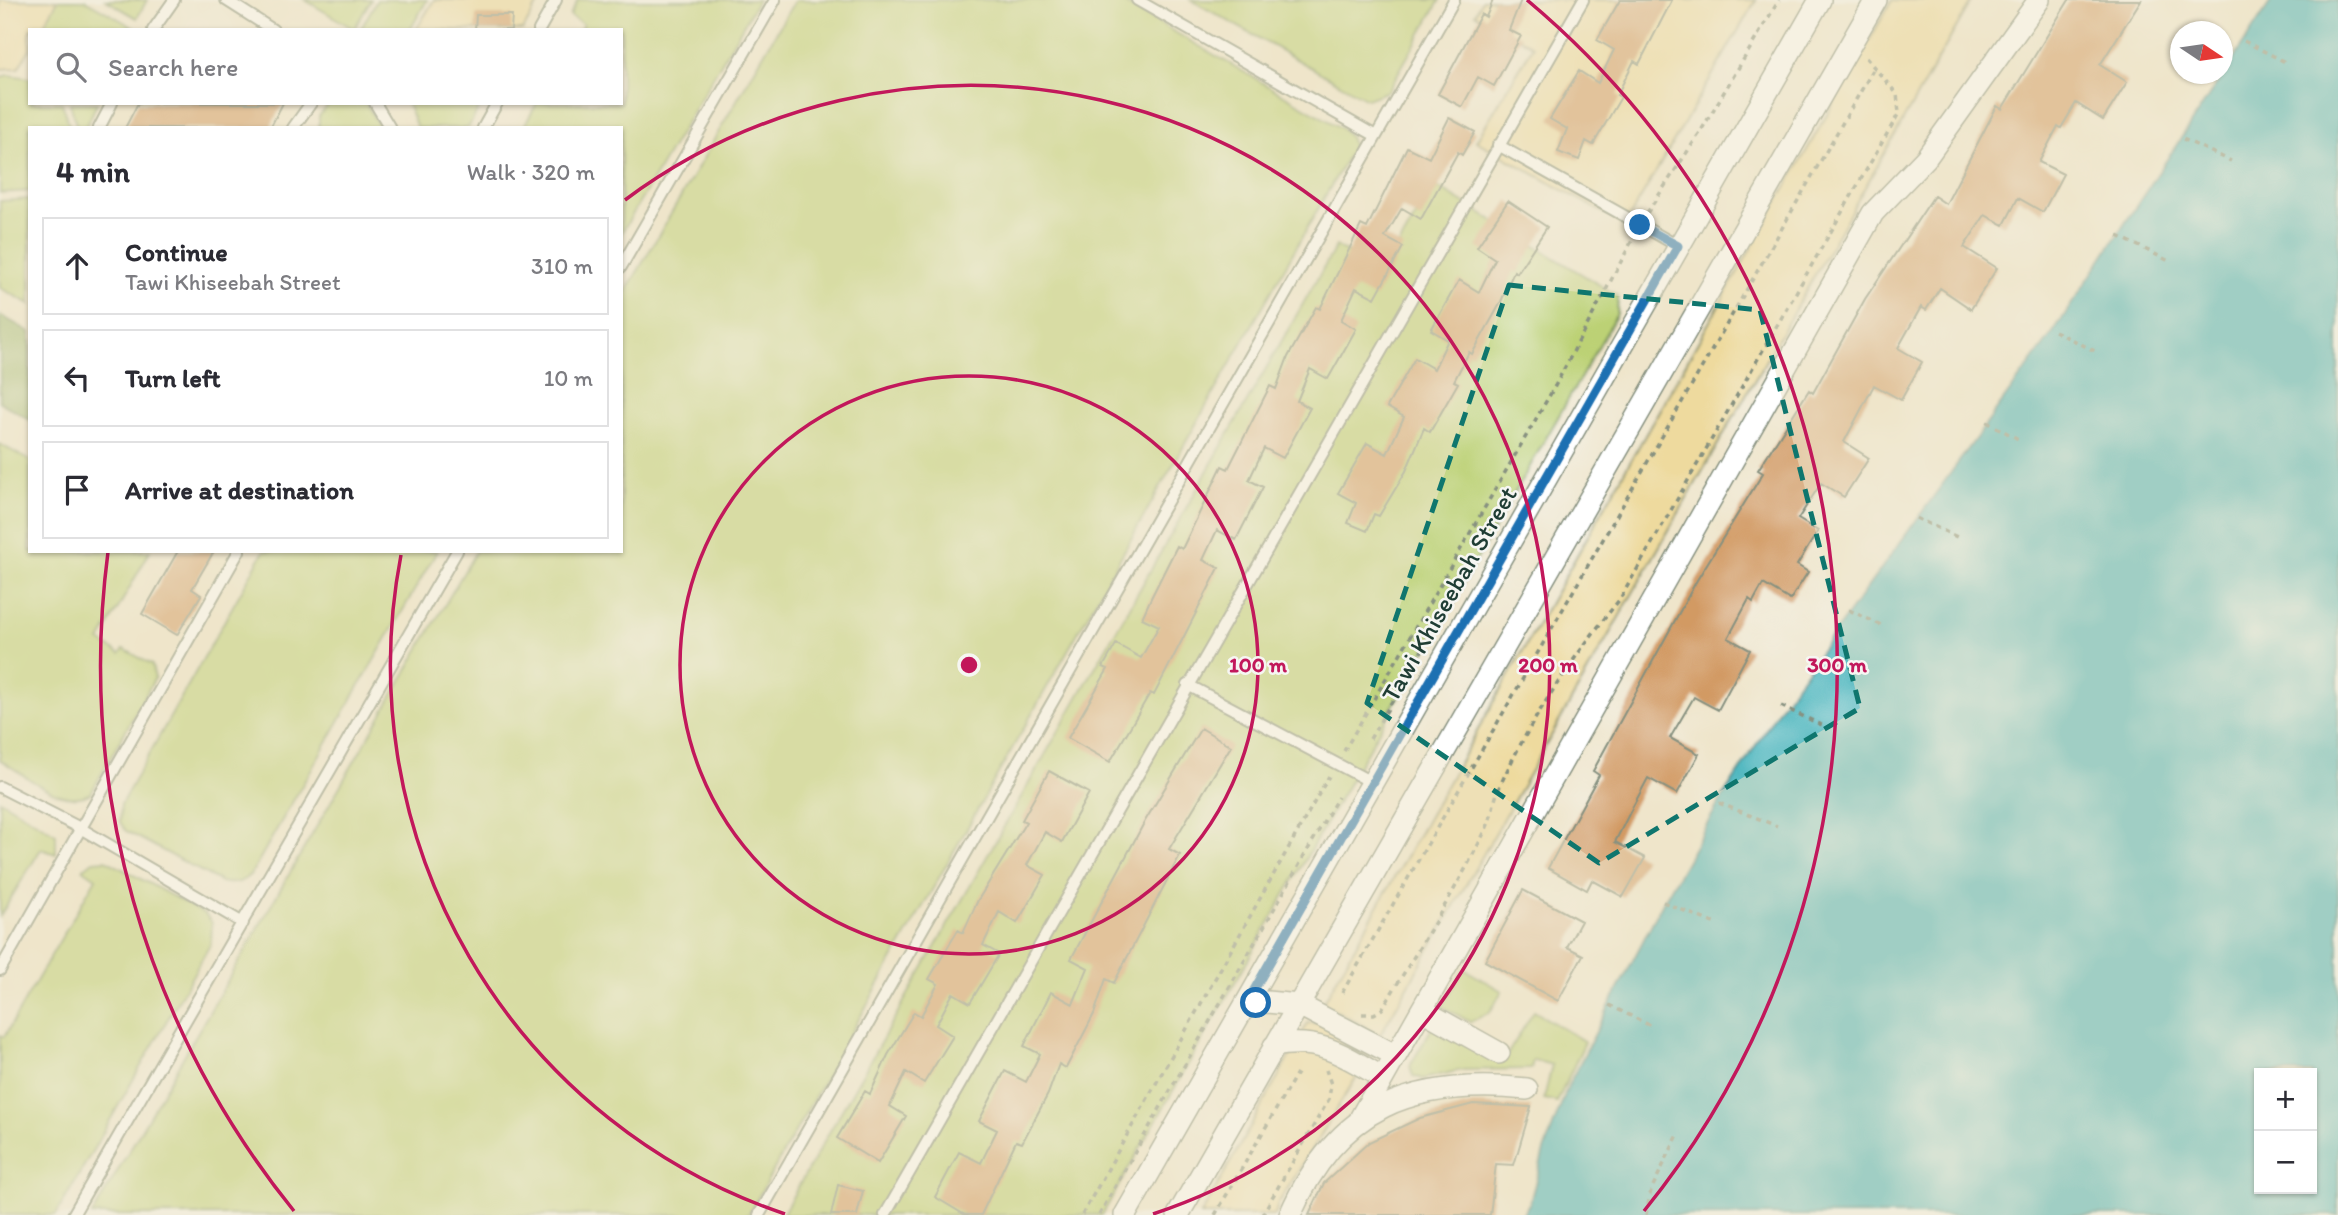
<!DOCTYPE html>
<html lang="en">
<head>
<meta charset="utf-8">
<style>
	body { margin:0; font-family:Itim,sans-serif; background:#f2f2f3; color:#2b2b33 }
	.controls { position:absolute; right:21px; bottom:21px; display:grid; overflow:hidden; border-radius:0px; box-shadow:0 2px 5px #0004 }
	.controls button { width:63px; height:63px; display:grid; place-items:center; padding:0; border:0; border-bottom:2px solid #e1e1e2; background:#fff; color:#2b2b33; font:35px sans-serif }
	.compass { position:absolute; left:2170px; top:21px; width:63px; height:63px; border-radius:50%; background:#fff; box-shadow:0 2px 5px #0004; rotate:103deg }
	.stop { position:absolute; width:21px; height:21px; margin:-16px; border:5px solid #1f6fb2; border-radius:50%; background:#fff }
	.stop.end { background:#1f6fb2; border-color:#fff; box-shadow:0 2px 7px #0008 }
	.list { margin:0; padding:0; list-style:none }
	h2 { display:flex; justify-content:space-between; align-items:center; height:91px; margin:0; padding:0 28px; font-size:30px }
	h2 small { font-size:23px; font-weight:400; color:#7c7c81 }
	.list li { display:grid; grid-template-columns:46px 1fr auto; gap:21px; align-items:center; box-sizing:border-box; height:98px; margin:0 14px 14px; padding:0 14px; border:2px solid #e1e1e2; border-radius:0px }
	.list b { display:block; font-size:26px; white-space:nowrap }
	.list p { margin:0; font-size:23px; white-space:nowrap; color:#7c7c81 }
	.list em { font-size:23px; font-style:normal; color:#7c7c81 }
	.icon { flex:none; width:38px; height:38px; fill:none; stroke:currentColor; stroke-width:2; stroke-linecap:round; stroke-linejoin:round }
	.map { position:relative; flex:none; width:2338px; height:1215px; overflow:hidden }
	.search { position:absolute; background:#fff; box-shadow:0 2px 5px #0004; left:28px; top:28px; width:595px; height:77px; display:flex; align-items:center; gap:18px; box-sizing:border-box; padding:0 24px; border-radius:0px; color:#7c7c81; font-size:26px }
	.panel { position:absolute; background:#fff; box-shadow:0 2px 5px #0004; left:28px; top:126px; width:595px; height:427px; border-radius:0px }
	.map>svg:first-child { display:block }
	.green { fill:#bcd175; stroke:#6e8754; stroke-width:2 }
	.forest { fill:#95b366; stroke:#5a784d; stroke-width:2 }
	.sand { fill:#eeda9e; stroke:#868c69; stroke-width:2 }
	.water { fill:#42b2bc; stroke:#307878; stroke-width:2; fill-rule:evenodd }
	.building { fill:#d29a64 }
	.lines { fill:none; stroke-linecap:round; stroke-linejoin:round }
	.lane-casing { stroke:#879180; stroke-width:14 }
	.street-casing { stroke:#879180; stroke-width:24 }
	.path { stroke:#879180; stroke-width:3.5; stroke-dasharray:5 5; stroke-linecap:butt }
	.lane { stroke:#fff; stroke-width:10 }
	.street { stroke:#fff; stroke-width:21 }
	.route { stroke:#1f6fb2; stroke-width:9 }
	.marked { fill:none; stroke:#0f766e; stroke-width:5; stroke-dasharray:14 9; stroke-linejoin:round }
	.ring { fill:none; stroke:#c2185b; stroke-width:3.5 }
	.labels { text-anchor:middle; dominant-baseline:central; stroke-width:5; stroke-linejoin:round; paint-order:stroke }
	.street-label { font-size:26px; fill:#1f3d34; stroke:#f6f6f2 }
	.centre { fill:#c2185b; stroke:#f6f6f2; stroke-width:3.5 }
	.ring-label { font-size:21px; text-anchor:middle; font-weight:bold; fill:#c2185b; stroke:#f6f6f2; stroke-width:5; stroke-linejoin:round; paint-order:stroke }
</style>
</head>
<body>
<div class="map">
<svg width="2338" height="1215" viewBox="0 0 2338 1215">
	<rect width="100%" height="100%" fill="#f6f6f2"/>
	<filter id="ink" filterUnits="userSpaceOnUse"><feTurbulence type="fractalNoise" baseFrequency=".0143" numOctaves="2"/><feDisplacementMap in="SourceGraphic" scale="14" xChannelSelector="R" yChannelSelector="G"/><feConvolveMatrix kernelMatrix="1 2 1 2 8 2 1 2 1" color-interpolation-filters="sRGB"/></filter>
	<filter id="wash" filterUnits="userSpaceOnUse"><feTurbulence type="fractalNoise" baseFrequency=".00686" numOctaves="4" result="noise"/><feDisplacementMap in="SourceGraphic" scale="28" xChannelSelector="R" yChannelSelector="G"/><feGaussianBlur stdDeviation="1.57" result="paint"/><feColorMatrix in="noise" values="0 0 0 0 0 0 0 0 0 0 0 0 0 0 0 0 0 1.4 0 .05"/><feComposite in="paint" operator="in"/></filter>
	<g filter="url(#wash)">
		<rect width="100%" height="100%" fill="#efe5cb"/>
		<!-- green -->
		<path class="green" d="M58 0H85L138 30H41Z
			M106 0H147L137 18Z
			M305 0H371L354 29Z
			M377 0H427L410 30H360Z
			M578 0H758L621 234V128H523L537 103H621V30H580L583 24 570 16Z
			M795 0H1119L1341 128 1350 136 1353 147 748 1215H92L476 551H621V300Z
			M1191 0H1440L1388 91 1367 99Z
			M9 75 30 78V103H62L70 128H30V191L0 193V77Z
			M70 103H97L86 128H77Z
			M330 103H366L380 128H319V116Z
			M407 103H482L468 128H417Z
			M1434 185 1618 296 1617 314 1102 1215H782L1336 246 1383 273Z
			M30 199V304L0 288V201Z
			M0 444 30 461V551H150L100 641 120 654 124 649 152 665 155 678 91 793C62 809 26 775 0 760Z
			M264 551H437L251 874C241 883 234 885 221 882L126 831 120 822 121 804Z
			M0 800 56 834V854L41 849 0 916Z
			M106 860 205 914 212 923 211 943 56 1215H0V1035L4 1037 96 878 83 869 93 861Z
			M1464 969 1502 991 1490 1012 1470 1022 1442 1006Z
			M1534 1011 1585 1042 1557 1102 1544 1099 1552 1065 1533 1060 1531 1069 1462 1070 1423 1079 1413 1076 1410 1066 1433 1026 1502 1063Z"/>
		<!-- forest -->
		<path class="forest" d="M0 315 30 332V420L0 402Z"/>
		<!-- sand -->
		<path class="sand" d="M0 0H58L41 30H30V49L18 68 0 69Z
			M434 0H540L523 30H416Z
			M1482 0H1756L1625 225 1476 141 1533 46 1475 14Z
			M1892 0H1972L1380 1035 1323 1003Z
			M1308 1023H1323L1372 1052 1278 1204 1275 1215H1201Z"/>
		<!-- water -->
		<path class="water" d="M2272 0H2338V1215H1522L1530 1202 1544 1151 1568 1086 1663 902 1719 803 1781 706 2054 331ZM2259 1073H2312V1189H2259Z"/>
		<g id="blocks">
			<!-- building -->
			<path class="building" d="M1493 0H1521L1509 30 1521 36 1494 86 1478 77 1462 107 1438 94 1481 14 1486 17Z
				M1620 0H1672L1639 64 1634 61 1617 95 1621 97 1593 145 1586 141 1579 160 1558 152 1567 129 1550 119 1579 71 1598 83 1614 50 1597 40Z
				M2069 0H2141L2100 65 2127 82 2103 120 2076 103 2061 128 2058 126 2039 162 2063 174 2043 212 2018 198 2004 225 1985 215 1964 247 1997 268 1971 309 1940 288 1926 310 1921 307 1898 348 1922 362 1901 400 1874 385 1844 442 1869 458 1844 497 1821 483 1798 519 1818 531 1797 565 1808 572 1790 600 1763 584 1753 602 1749 599 1728 638 1750 650 1718 710 1694 697 1670 738 1699 754 1677 794 1648 778 1630 812 1615 842 1645 858 1623 897 1592 880 1587 890 1548 868 1599 775 1593 771 1697 580 1763 473 1758 470 1809 390 1813 393 1865 299 1934 196 1946 204 1997 106 2002 109Z
				M476 15H512L511 30H475Z
				M138 103H283L270 128H125Z
				M1449 118 1475 132 1462 155 1458 152 1421 219 1402 208 1385 237 1403 247 1375 298 1356 288 1341 320 1356 329 1328 379 1310 369 1297 401 1310 408 1283 458 1264 448 1249 480 1263 487 1236 540 1217 530 1203 560 1219 568 1154 695 1150 693 1110 762 1068 738 1108 669 1103 667 1116 644 1141 658 1159 626 1142 618 1151 598 1177 546 1182 549 1222 466 1228 469 1270 386 1276 389 1288 357 1316 307 1320 309 1361 225 1367 228 1407 147 1429 158Z
				M1508 201 1547 227 1517 273 1514 271 1500 304 1472 354 1469 352 1454 381 1458 383 1430 432 1424 428 1406 471 1379 516 1374 514 1367 531 1348 523 1356 503 1338 493 1367 443 1387 454 1404 417 1387 407 1415 358 1434 369 1448 340 1431 330 1459 280 1479 292 1495 259 1477 247Z
				M178 551H214L192 589 201 595 177 635 142 614Z
				M1201 728 1231 746 1169 849 1180 855 1114 983 1106 979 1094 1014 1066 1068 1059 1064 1048 1094 1022 1143 1016 1141 981 1215H965L935 1197 959 1152 981 1163 997 1130 979 1121 1005 1071 1026 1082 1040 1054 1024 1046 1051 992 1073 1004 1088 968 1071 959 1145 821Z
				M1049 771 1089 793 1062 842 1045 832 1027 865 1045 875 1017 923 999 912 983 945 999 954 970 1003 953 993 936 1025 953 1036 924 1083 906 1072 890 1106 906 1116 878 1163 837 1138 865 1091 870 1094 888 1055 914 1012 921 1016 938 984 929 979 958 930 963 933 978 900 1026 822 1022 820Z
				M1523 890 1581 921 1567 947 1583 955 1558 1001 1485 961Z
				M1473 1104 1531 1107 1514 1165 1496 1164 1490 1215H1309L1324 1183 1369 1142 1420 1118Z
				M838 1185 863 1191 857 1215H831Z"/>
		</g>
	</g>
	<g filter="url(#ink)">
		<use href="#blocks" fill-opacity="0" stroke="#879180" stroke-width="2"/>
		<g class="lines">
			<!-- lane casing -->
			<g class="lane-casing">
				<path id="lane" d="M226 0 273 30
					M1137 0 1376 136
					M153 30 174 0
					M539 30 556 0
					M375 103 390 128
					M99 128 112 103
					M293 128 311 103
					M483 128 497 103
					M1498 145 1678 246
					M621 267 775 0
					M1188 685 1373 783
					M0 787 80 828 243 923
					M0 970 239 551
					M73 1215 457 551
					M759 1215 1454 0
					M885 1215 1583 0"/>
			</g>
			<!-- street casing -->
			<g class="street-casing">
				<path id="street" d="M1246 1004 1267 1002 1299 1005 1395 1055
					M1422 1010 1499 1053
					M1274 1046C1320 1037 1345 1056 1383 1078
					M1361 1117 1873 213 1926 158 2039 0
					M1125 1215 1820 0
					M1178 1215 1876 0
					M1290 1215C1338 1105 1413 1078 1527 1089"/>
			</g>
			<!-- path -->
			<path class="path" d="M2244 41 2285 62
				M2183 139 2231 161
				M1647 213 1699 134 1779 0
				M2118 236 2169 261
				M2054 331 2097 352
				M1987 422 2022 441
				M1916 518 1957 537
				M1849 610 1885 627
				M1781 706 1826 727
				M1370 739 1454 596
				M1344 751 1555 386 1634 237
				M1719 803 1777 826
				M1663 902 1718 925
				M1342 993 1873 70
				M1609 1005 1651 1026
				M1362 1014H1374L1382 1009C1417 951 1454 894 1484 833 1492 819 1493 803 1499 788 1530 719 1573 657 1620 599L1899 113 1897 94 1866 58
				M1082 1215 1329 776
				M1099 1215 1338 797
				M1215 1215 1297 1073
				M1262 1215 1329 1099 1331 1084 1326 1070
				M1646 1215 1651 1190 1678 1135"/>
			<!-- lane -->
			<use href="#lane" class="lane"/>
			<!-- street -->
			<use href="#street" class="street"/>
		</g>
	</g>
	<g class="lines" filter="url(#ink)">
		<!-- route -->
		<path class="route" d="M1256 1003 1246 1004 1678 246 1640 225"/>
	</g>
	<!-- marked area -->
	<path d="M0 0H2338V1215H0ZM1509 285 1760 310 1860 708 1599 863 1367 703Z" fill="#efe5cb" fill-opacity=".55" fill-rule="evenodd"/>
	<path class="marked" d="M1509 285 1760 310 1860 708 1599 863 1367 703Z"/>
	<!-- distance rings -->
	<g class="ring">
		<circle cx="969" cy="665" r="289"/>
		<path d="M785 1214A579 579 0 0 1 401 555M625 200A579 579 0 1 1 1153 1214"/>
		<path d="M294 1211A868 868 0 0 1 108 552M1527 0A868 868 0 0 1 1644 1211"/>
	</g>
	<g class="labels">
		<!-- street labels -->
		<g class="street-label">
			<text transform="translate(1449 594) rotate(-60)">Tawi Khiseebah Street</text>
		</g>
	</g>
	<circle cx="969" cy="665" r="10" class="centre"/>
	<g class="ring-label">
		<text x="1258" y="672">100 m</text>
		<text x="1548" y="672">200 m</text>
		<text x="1837" y="672">300 m</text>
	</g>
</svg>
<div class="controls">
<button>+</button>
<button>−</button>
</div>
<svg class="compass" viewBox="-18 -18 36 36"><path d="M0-13l5 13h-10z" fill="#e53935"/><path d="M0 13l5-13h-10z" fill="#7c7c81"/></svg>
<div class="stop" style="left:1256px;top:1003px"></div>
<div class="stop end" style="left:1640px;top:225px"></div>
<div class="search"><svg class="icon" aria-label="search" viewBox="0 0 24 24"><circle cx="10" cy="10" r="6"/><path d="M15 15l6 6"/></svg>Search here</div>
<section class="panel">
<h2>4 min<small>Walk · 320 m</small></h2>
<ul class="list">
<li><svg class="icon" aria-label="ahead" viewBox="0 0 24 24"><path d="M12 20V5M6 11l6-6 6 6"/></svg><div><b>Continue</b><p>Tawi Khiseebah Street</p></div><em>310 m</em></li>
<li><svg class="icon" aria-label="left" viewBox="0 0 24 24"><path d="M17 20v-9H6M10 6l-5 5 5 5"/></svg><div><b>Turn left</b></div><em>10 m</em></li>
<li><svg class="icon" aria-label="arrive" viewBox="0 0 24 24"><path d="M6 21V4h12l-3 4 3 4H6"/></svg><div><b>Arrive at destination</b></div></li>
</ul>
</section>
</div>
</body>
</html>
